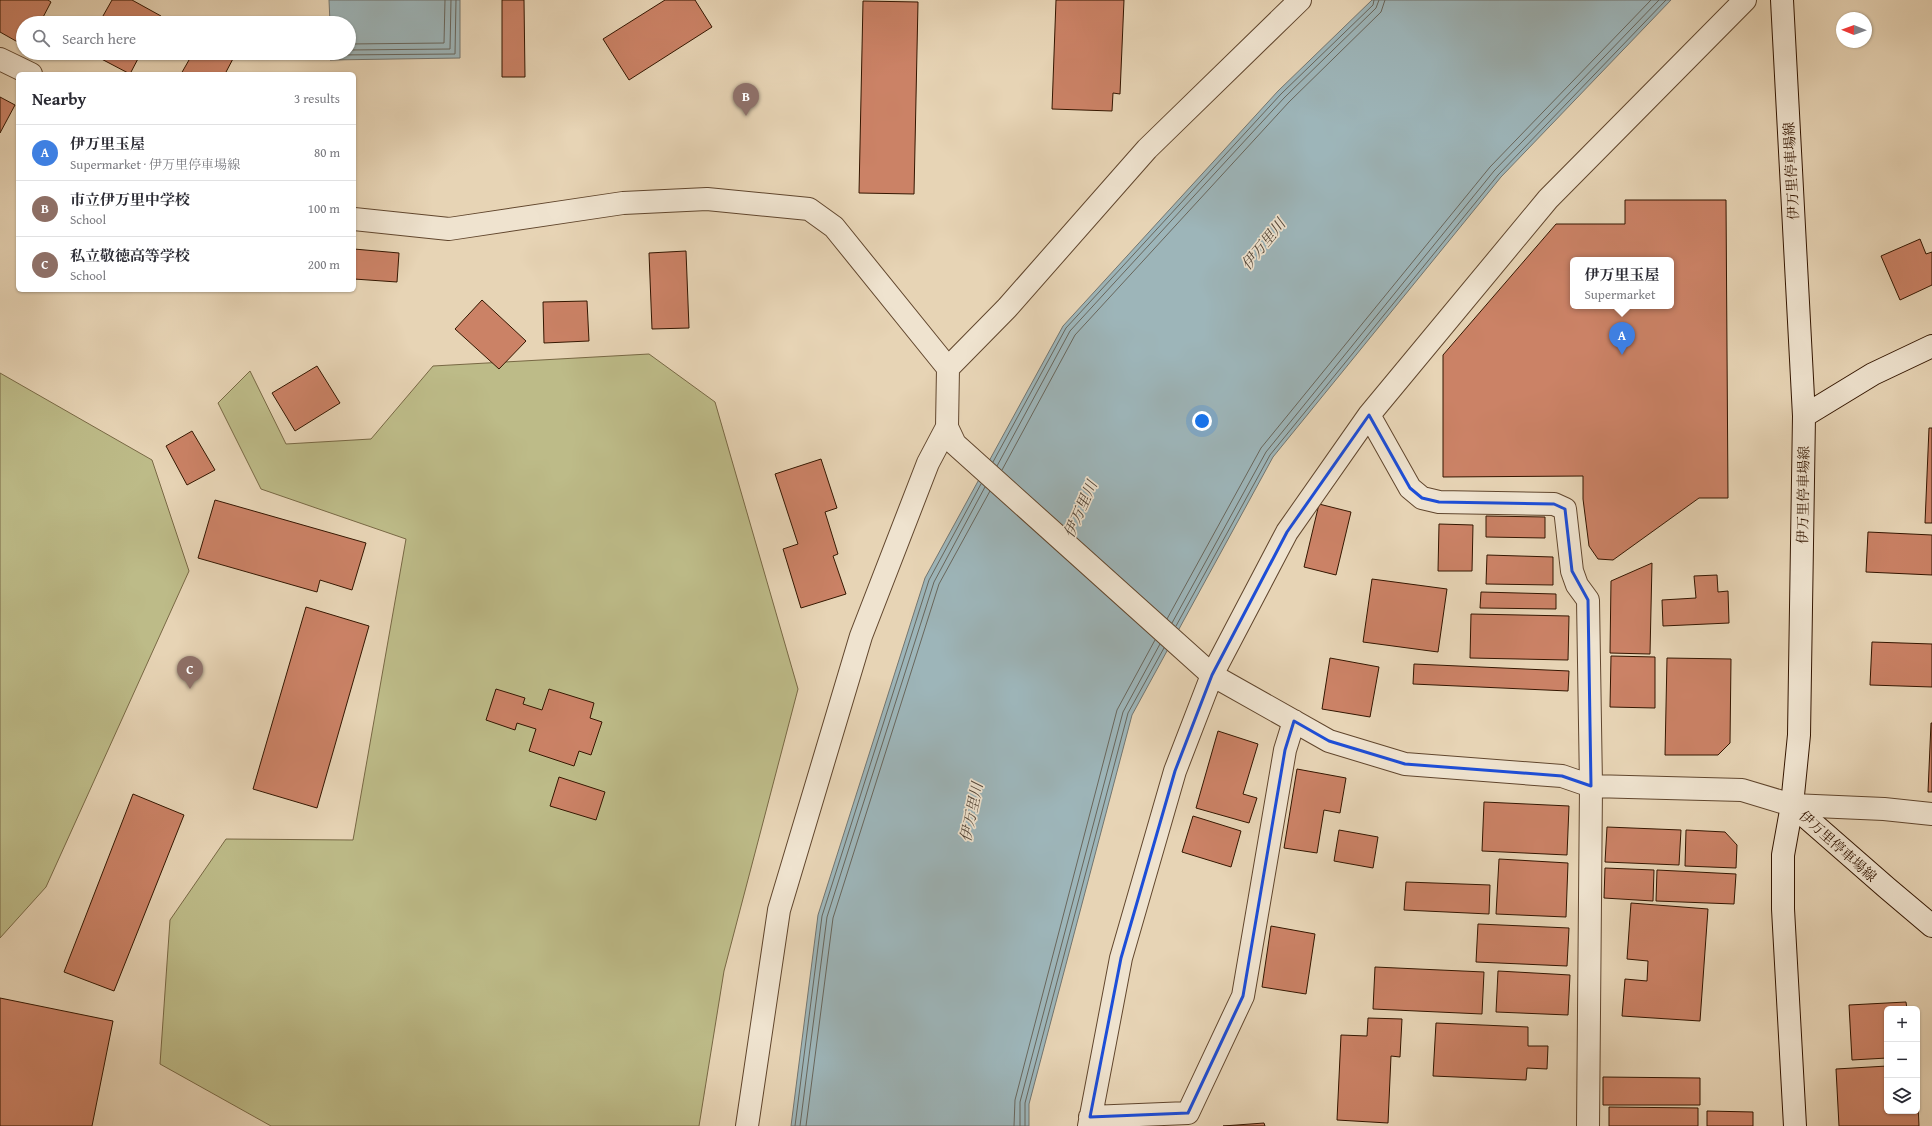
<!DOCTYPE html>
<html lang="en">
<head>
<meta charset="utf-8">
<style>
	body { margin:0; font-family:"Gentium Book Plus","Noto Serif JP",serif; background:#f7f7f7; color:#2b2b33 }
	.controls { position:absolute; right:12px; bottom:12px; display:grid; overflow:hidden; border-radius:6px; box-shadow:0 1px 3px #0004 }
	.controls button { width:36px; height:36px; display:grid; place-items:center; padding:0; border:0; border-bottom:1px solid #e1e1e2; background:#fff; color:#2b2b33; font:20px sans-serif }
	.compass { position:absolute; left:1836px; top:12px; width:36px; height:36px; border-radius:50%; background:#fff; box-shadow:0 1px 3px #0004; rotate:271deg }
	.you { position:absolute; left:1202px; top:421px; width:14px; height:14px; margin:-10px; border:3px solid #fff; border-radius:50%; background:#1a73e8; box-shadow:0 0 0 6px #1a73e833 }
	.badge { display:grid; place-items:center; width:26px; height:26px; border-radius:50%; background:#8f2418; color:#fff; font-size:13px; font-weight:700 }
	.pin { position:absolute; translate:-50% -33px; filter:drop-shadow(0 1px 2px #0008) }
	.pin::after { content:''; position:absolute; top:21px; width:14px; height:12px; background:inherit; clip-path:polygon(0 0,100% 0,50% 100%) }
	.popup { position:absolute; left:1570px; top:257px; width:104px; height:52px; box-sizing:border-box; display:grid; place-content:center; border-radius:6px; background:#fff; filter:drop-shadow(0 1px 3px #0005); font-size:13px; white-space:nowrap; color:#7c7c81 }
	.popup b { font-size:15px; color:#2b2b33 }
	.popup::after { content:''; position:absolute; left:50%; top:100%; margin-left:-8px; border:8px solid transparent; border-top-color:#fff }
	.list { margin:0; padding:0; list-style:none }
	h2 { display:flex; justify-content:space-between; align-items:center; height:52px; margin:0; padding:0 16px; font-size:17px }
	h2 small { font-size:13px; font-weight:400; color:#7c7c81 }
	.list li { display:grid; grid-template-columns:26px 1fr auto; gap:12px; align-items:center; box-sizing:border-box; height:56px; padding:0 16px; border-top:1px solid #e1e1e2 }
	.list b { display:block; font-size:15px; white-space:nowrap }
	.list p { margin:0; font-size:13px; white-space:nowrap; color:#7c7c81 }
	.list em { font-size:13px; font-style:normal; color:#7c7c81 }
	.icon { flex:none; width:22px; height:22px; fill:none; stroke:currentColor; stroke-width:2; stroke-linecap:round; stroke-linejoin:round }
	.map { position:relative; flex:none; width:1932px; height:1126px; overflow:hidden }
	.search { position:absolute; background:#fff; box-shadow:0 1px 3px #0004; left:16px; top:16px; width:340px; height:44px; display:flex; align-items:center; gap:10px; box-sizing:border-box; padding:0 14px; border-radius:22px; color:#7c7c81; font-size:15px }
	.panel { position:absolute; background:#fff; box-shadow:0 1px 3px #0004; left:16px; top:72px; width:340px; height:220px; border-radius:6px }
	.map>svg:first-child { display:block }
	.green { fill:#bdbb88; stroke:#786844 }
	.water { fill:#9db5b9; stroke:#73756f }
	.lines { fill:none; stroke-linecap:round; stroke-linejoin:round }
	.shore { stroke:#68665c; stroke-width:1 }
	.building { fill:#cb8266; stroke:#341600; fill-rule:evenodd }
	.street-casing { stroke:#61462d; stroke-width:24 }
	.secondary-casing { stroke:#341600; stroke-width:24 }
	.street { stroke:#efe3cf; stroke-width:22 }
	.secondary { stroke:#efe3cf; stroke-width:22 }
	.marked { fill:none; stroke:#1d4ed8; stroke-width:3; stroke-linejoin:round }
	.labels { text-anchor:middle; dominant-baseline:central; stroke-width:3.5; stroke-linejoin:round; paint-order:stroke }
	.street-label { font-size:14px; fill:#341600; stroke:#efe3cf }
	.water-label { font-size:15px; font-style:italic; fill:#544638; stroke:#efe3cf }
</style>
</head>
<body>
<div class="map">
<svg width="1932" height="1126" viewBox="0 0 1932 1126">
	<rect width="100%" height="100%" fill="#e7d4b5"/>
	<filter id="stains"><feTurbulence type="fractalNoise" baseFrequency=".005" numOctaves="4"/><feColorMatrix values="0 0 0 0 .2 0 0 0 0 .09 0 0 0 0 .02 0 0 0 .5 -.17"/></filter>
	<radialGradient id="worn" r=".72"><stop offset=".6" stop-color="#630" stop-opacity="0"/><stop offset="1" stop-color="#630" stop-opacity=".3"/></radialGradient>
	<!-- green -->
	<path class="green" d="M649 354 715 402 798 689 724 971 699 1126H271L160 1064 170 920 226 839 353 840 406 539 261 489 218 403 250 371 286 444 371 439 433 366Z
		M0 373 152 460 189 571 46 887 0 938Z"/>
	<!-- water -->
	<path class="water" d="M329 0H460V58L330 60V53H349V23H330Z
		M1372 0H1671L1501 177 1273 457 1132 715 1029 1104V1126H791L818 915 925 578 1063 326 1278 91Z"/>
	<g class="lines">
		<!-- shore -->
		<path class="shore" d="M349 44 444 43 445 0
			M349 50 450 49 451 0
			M334 53 336 55 455 54 456 0
			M993 462 1066 328 1281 94 1373 5 1374 0
			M997 466 1070 331 1284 98 1376 8 1379 0
			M1002 470 1075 335 1289 102 1381 12 1385 0
			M1167 619 1261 448 1490 167 1651 0
			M1172 623 1266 452 1494 171 1659 0
			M1176 626 1270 455 1498 175 1666 0
			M795 1126 822 916 929 580 981 484
			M800 1126 827 917 934 582 985 487
			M806 1126 833 918 939 584 990 491
			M1014 1126 1015 1100 1117 710 1155 640
			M1020 1126V1102L1123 712 1160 644
			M1025 1126V1103L1128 713 1164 648"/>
	</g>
	<!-- building -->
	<path class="building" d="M0 0H48L51 2 40 23H23V45L0 32Z
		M112 0H132L161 16 158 23H99Z
		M502 0H524L525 77H502Z
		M665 0H695L712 27 629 80 603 39Z
		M1056 0H1124L1120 94 1113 93 1112 111 1052 109Z
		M863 1 918 2 914 194 859 193Z
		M90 53H141L130 74Z
		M193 53H236L225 74H181Z
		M0 97 15 105 0 133Z
		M1625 200H1726L1728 498H1699L1613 560 1598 559 1589 546 1583 499V476L1443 477V355L1556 224H1625ZM1573 260H1671V306H1573Z
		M1920 239 1926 254 1932 252V285L1900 300 1881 256Z
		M354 249 399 253 397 282 354 279Z
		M686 251 689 328 652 329 649 253Z
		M482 300 526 341 499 369 455 329Z
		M587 301 589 341 544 343 543 302Z
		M317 366 340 403 295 431 272 393Z
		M1929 428H1932V523H1925Z
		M192 431 215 470 187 485 166 446Z
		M821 459 837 508 825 512 838 554 833 556 846 594 801 608 783 549 798 544 775 474Z
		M215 500 366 543 352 590 320 580 317 592 198 558Z
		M1319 504 1351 512 1336 575 1304 567Z
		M1486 516 1545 517V538L1486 537Z
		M1439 524 1473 525 1472 571H1438Z
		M1868 532 1932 535V575L1866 572Z
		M1487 555 1553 557V585L1486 584Z
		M1652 563 1650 654 1610 653 1611 581Z
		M1717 575 1718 592 1728 591 1729 623 1663 626 1662 600 1696 598 1694 576Z
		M1372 579 1447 589 1438 652 1363 642Z
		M1481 592 1556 594V609L1480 608Z
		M306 607 369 626 317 808 253 789Z
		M1471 614 1569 616 1568 660 1470 658Z
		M1872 642 1932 644V687L1870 685Z
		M1611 656 1655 657V708L1610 707Z
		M1330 658 1379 667 1370 717 1322 709Z
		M1667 658 1731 659 1730 743 1718 755H1665Z
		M1414 664 1569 671 1568 691 1413 684Z
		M496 689 525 698 523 704 542 710 549 689 594 703 590 718 602 722 591 755 579 751 574 766 529 751 536 729 517 723 515 730 486 720Z
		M1931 723H1932V792H1928Z
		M1218 731 1258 744 1243 794 1257 798 1249 823 1196 808Z
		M1297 769 1346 778 1340 813 1324 810 1317 853 1284 848Z
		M559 777 605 792 596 820 550 806Z
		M133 794 184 815 114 991 64 972Z
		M1484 802 1569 806 1567 855 1482 851Z
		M1193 816 1241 831 1231 867 1182 852Z
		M1607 827 1681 830 1679 865 1605 862Z
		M1339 830 1378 837 1373 868 1334 861Z
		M1686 830 1725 832 1737 845 1736 868 1685 866Z
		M1499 859 1568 863 1566 917 1496 914Z
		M1605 868 1654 870 1653 901 1604 898Z
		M1657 870 1736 874 1734 904 1656 901Z
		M1406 882 1490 885 1489 914 1404 910Z
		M1631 903 1708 909 1700 1021 1622 1016 1625 979 1647 981 1648 961 1627 959Z
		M1478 924 1569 928 1567 966 1476 962Z
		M1271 926 1315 934 1306 994 1262 987Z
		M1375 967 1484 972 1482 1014 1373 1009Z
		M1498 971 1570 975 1568 1015 1496 1012Z
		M0 998 113 1021 92 1126H0Z
		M1906 1002 1907 1009H1887V1058L1852 1060 1849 1005Z
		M1368 1018 1402 1019 1400 1057 1391 1056 1388 1123 1337 1120 1341 1035 1367 1036Z
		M1436 1023 1528 1027V1046H1548L1547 1069 1527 1068 1526 1080 1433 1076Z
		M1887 1066V1111H1917V1084L1919 1126H1839L1836 1069Z
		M1603 1077 1700 1078V1105H1603Z
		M1609 1107 1698 1108V1126H1609Z
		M1707 1111 1753 1112V1126H1707Z
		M1264 1123 1265 1126H1223Z"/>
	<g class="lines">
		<!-- street casing -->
		<g class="street-casing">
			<path id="street" d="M0 59 31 74
				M354 219 449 229 623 203 707 199 809 209 834 227 948 368 947 427 955 444 1212 675 1329 741 1405 764 1562 776 1591 786 1742 790 1792 805 1884 809 1932 814
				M948 368 1007 308 1147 149 1300 0
				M1369 415 1410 488 1422 498 1439 502 1554 504 1565 509 1572 571 1577 585 1588 600 1591 786 1588 1126
				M1090 1117 1188 1113 1243 996 1285 750 1294 721
				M747 1126 779 910 861 636 928 463 947 427
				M1089 1126 1121 958 1175 771 1212 675 1287 532 1369 415 1548 199 1745 0"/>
		</g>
		<!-- secondary casing -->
		<g class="secondary-casing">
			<path id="secondary" d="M1782 0 1804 416 1799 735 1792 805 1783 855V909L1795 1126
				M1804 416 1873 374 1932 346
				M1792 805 1887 888 1932 926"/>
		</g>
		<!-- street -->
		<use href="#street" class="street"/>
		<!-- secondary -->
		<use href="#secondary" class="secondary"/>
	</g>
	<!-- marked area -->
	<path class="marked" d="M1369 415 1410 488 1422 498 1439 502 1554 504 1565 509 1572 571 1588 600 1591 786 1562 776 1405 764 1329 741 1294 721 1285 750 1243 996 1188 1113 1090 1117 1121 958 1175 771 1212 675 1287 532Z"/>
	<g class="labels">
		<!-- street labels -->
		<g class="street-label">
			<text transform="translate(1791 171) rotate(-93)">伊万里停車場線</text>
			<text transform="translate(1803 495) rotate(-89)">伊万里停車場線</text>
			<text transform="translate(1838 846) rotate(42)">伊万里停車場線</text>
		</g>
		<!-- water labels -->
		<g class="water-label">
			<text transform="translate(1263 244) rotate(-51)">伊万里川</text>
			<text transform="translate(1080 509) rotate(-66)">伊万里川</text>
			<text transform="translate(971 812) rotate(-78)">伊万里川</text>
		</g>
	</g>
	<rect width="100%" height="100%" filter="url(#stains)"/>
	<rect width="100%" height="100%" fill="url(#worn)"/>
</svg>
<div class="controls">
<button>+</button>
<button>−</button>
<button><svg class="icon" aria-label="layers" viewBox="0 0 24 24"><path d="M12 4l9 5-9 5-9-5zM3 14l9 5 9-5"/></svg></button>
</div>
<svg class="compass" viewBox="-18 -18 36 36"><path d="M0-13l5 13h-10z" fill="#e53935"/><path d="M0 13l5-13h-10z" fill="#7c7c81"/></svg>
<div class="you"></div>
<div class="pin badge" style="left:1622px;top:355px;background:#3f7fe0">A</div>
<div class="popup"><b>伊万里玉屋</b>Supermarket</div>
<div class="pin badge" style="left:746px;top:116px;background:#8d6e63">B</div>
<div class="pin badge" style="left:190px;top:689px;background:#8d6e63">C</div>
<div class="search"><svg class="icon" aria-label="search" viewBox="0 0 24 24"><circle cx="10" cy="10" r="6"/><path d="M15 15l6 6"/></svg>Search here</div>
<section class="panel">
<h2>Nearby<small>3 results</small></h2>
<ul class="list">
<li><span class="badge" style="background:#3f7fe0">A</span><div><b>伊万里玉屋</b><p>Supermarket · 伊万里停車場線</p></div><em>80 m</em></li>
<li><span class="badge" style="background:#8d6e63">B</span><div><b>市立伊万里中学校</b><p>School</p></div><em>100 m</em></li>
<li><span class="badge" style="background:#8d6e63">C</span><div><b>私立敬徳高等学校</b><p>School</p></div><em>200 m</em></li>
</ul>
</section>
</div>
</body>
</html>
